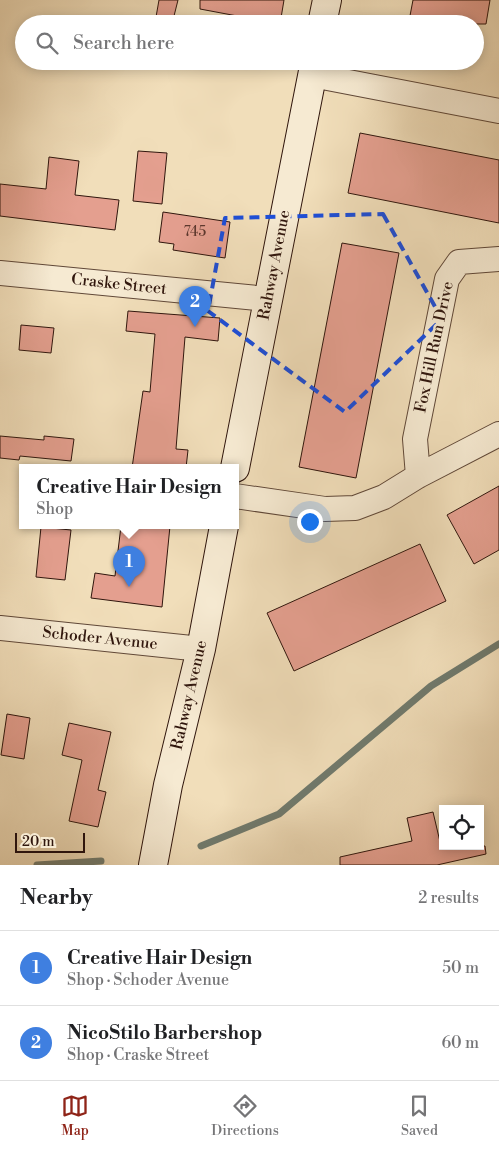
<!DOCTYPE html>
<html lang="en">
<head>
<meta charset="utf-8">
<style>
	body { margin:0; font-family:"Libre Bodoni",serif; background:#f6f6f6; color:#202124 }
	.controls { position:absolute; right:15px; bottom:15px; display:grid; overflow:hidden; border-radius:0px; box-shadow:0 2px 12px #0003 }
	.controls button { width:45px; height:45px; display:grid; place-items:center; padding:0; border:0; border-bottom:1px solid #e0e0e0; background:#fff; color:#202124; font:25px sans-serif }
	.scale { position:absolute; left:15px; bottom:12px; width:70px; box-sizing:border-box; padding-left:5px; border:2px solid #30160d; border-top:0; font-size:14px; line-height:18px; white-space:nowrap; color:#30160d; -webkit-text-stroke:4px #f6ead2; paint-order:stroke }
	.you { position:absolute; left:309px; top:521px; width:18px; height:18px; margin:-12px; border:4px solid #fff; border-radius:50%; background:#1a73e8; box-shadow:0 0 0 8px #1a73e833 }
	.badge { display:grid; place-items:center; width:32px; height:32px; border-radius:50%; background:#8f2418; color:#fff; font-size:16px; font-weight:700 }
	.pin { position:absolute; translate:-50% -41px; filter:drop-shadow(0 1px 2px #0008) }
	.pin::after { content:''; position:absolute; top:26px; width:18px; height:15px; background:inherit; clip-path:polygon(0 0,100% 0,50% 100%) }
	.popup { position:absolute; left:19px; top:464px; width:220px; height:65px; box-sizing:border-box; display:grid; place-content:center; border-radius:0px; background:#fff; filter:drop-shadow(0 1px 4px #0005); font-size:16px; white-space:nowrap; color:#757577 }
	.popup b { font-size:19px; color:#202124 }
	.popup::after { content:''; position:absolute; left:50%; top:100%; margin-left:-10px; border:10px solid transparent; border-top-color:#fff }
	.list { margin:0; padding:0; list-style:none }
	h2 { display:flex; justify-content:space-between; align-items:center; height:65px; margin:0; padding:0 20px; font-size:21px }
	h2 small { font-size:16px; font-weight:400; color:#757577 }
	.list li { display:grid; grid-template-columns:32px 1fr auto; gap:15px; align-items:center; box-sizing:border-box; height:75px; padding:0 20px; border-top:1px solid #e0e0e0 }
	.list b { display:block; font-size:19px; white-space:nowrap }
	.list p { margin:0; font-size:16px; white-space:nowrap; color:#757577 }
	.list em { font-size:16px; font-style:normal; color:#757577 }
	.icon { flex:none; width:28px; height:28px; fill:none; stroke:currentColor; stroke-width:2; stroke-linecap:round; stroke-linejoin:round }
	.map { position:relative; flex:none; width:499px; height:865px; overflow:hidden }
	.search { position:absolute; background:#fff; box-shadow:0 2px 12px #0003; left:15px; right:15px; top:15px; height:55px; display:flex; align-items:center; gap:12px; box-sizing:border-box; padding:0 18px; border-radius:28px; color:#757577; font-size:19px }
	.sheet { height:215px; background:#fff }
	nav { display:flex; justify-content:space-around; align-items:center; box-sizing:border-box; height:70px; border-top:1px solid #e0e0e0; background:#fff; font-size:14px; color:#757577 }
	nav a { display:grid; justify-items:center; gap:2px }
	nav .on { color:#8f2418 }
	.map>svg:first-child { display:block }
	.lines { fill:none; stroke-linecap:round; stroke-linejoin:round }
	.stream { stroke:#707a6d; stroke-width:7 }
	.building { fill:#e49f8f; stroke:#30160d }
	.street-casing { stroke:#604838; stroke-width:26 }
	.secondary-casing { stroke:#30160d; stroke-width:30 }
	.street { stroke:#f6ead2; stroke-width:24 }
	.secondary { stroke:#f6ead2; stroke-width:28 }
	.marked { fill:none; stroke:#1d4ed8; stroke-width:4; stroke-dasharray:10 6; stroke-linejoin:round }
	.labels { text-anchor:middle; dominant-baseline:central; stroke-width:5; stroke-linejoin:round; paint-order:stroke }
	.number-label { font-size:14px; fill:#5d382e }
	.street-label { font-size:16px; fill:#30160d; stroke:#f6ead2 }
</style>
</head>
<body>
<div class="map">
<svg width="499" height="865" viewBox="0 0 499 865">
	<rect width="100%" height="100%" fill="#f1deba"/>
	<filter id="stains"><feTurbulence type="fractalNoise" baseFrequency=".004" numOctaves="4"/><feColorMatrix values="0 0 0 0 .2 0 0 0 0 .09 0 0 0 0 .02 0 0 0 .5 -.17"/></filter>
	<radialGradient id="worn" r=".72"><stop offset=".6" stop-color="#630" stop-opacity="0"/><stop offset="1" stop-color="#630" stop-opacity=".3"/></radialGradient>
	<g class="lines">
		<!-- stream -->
		<path class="stream" d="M201 846 279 814 431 686 499 644
			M37 865 101 861"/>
	</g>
	<!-- building -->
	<path class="building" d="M159 0H178L173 20 156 17Z
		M200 0H284L280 24 200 9Z
		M413 0H490L486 24H421L409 21Z
		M360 133 499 160V223L348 193Z
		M138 151 167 153 162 204 133 201Z
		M49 157 79 161 75 195 119 200 115 230 0 216V184L46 189Z
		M163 212 230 222 225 258 173 250 174 244 159 242Z
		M342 243 399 253 356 478 299 467Z
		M128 311 220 318 218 341 185 337 176 449 188 450 186 468H132L143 391 150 392 155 334 126 331Z
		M21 325 54 328 51 353 19 350Z
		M0 436 44 440V436L74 439 71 461 20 456 19 460 0 458Z
		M499 486V550L474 564 447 515Z
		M121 526H170L162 607 91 598 95 573 115 576Z
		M41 527 71 530 65 580 36 577Z
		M420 544 446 601 294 671 267 613Z
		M7 714 30 718 24 759 1 755Z
		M69 723 111 732 98 790 106 792 98 827 69 821 82 760 62 755Z
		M433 812 441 846H485L486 854 437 865H340V857L412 841 407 818Z"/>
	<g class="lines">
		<!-- street casing -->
		<g class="street-casing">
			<path id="street" d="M312 75 499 111
				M0 273 267 299
				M418 476 415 439 447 279 459 262 499 259
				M235 496 325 509 355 508 384 497 418 476 499 434
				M0 628 201 649"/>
		</g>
		<!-- secondary casing -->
		<g class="secondary-casing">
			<path id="secondary" d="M322 24 327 0
				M235 468 315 61
				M153 865 168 785 201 649 224 526"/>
		</g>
		<!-- street -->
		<use href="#street" class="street"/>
		<!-- secondary -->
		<use href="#secondary" class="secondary"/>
	</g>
	<!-- marked area -->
	<path class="marked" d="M383 214 442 319 345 412 208 311 225 218Z"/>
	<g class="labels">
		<!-- number labels -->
		<g class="number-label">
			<text x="195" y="232">745</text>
		</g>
		<!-- street labels -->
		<g class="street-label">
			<text transform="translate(274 265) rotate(-79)">Rahway Avenue</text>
			<text transform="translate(119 284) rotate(6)">Craske Street</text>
			<text transform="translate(434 347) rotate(-78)">Fox Hill Run Drive</text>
			<text transform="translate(100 638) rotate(6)">Schoder Avenue</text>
			<text transform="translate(189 695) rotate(-77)">Rahway Avenue</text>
		</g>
	</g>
	<rect width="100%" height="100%" filter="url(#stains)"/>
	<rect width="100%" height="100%" fill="url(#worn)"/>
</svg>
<div class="controls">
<button><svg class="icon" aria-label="locate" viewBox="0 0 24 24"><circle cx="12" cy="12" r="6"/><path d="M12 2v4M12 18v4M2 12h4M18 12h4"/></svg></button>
</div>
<div class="scale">20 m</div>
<div class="you"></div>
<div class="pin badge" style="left:129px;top:587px;background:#3f7fe0">1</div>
<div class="popup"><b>Creative Hair Design</b>Shop</div>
<div class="pin badge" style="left:195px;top:327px;background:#3f7fe0">2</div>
<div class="search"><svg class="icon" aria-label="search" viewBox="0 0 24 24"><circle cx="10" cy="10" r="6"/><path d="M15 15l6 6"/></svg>Search here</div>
</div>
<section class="sheet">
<h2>Nearby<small>2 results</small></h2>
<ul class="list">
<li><span class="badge" style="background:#3f7fe0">1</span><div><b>Creative Hair Design</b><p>Shop · Schoder Avenue</p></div><em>50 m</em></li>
<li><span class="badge" style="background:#3f7fe0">2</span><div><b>NicoStilo Barbershop</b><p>Shop · Craske Street</p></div><em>60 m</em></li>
</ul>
</section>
<nav>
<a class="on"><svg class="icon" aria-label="map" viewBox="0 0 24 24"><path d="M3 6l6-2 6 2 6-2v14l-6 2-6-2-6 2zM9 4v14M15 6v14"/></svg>Map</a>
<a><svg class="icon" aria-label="directions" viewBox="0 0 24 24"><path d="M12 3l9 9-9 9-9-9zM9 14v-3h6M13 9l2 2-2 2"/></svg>Directions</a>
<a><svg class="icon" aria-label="saved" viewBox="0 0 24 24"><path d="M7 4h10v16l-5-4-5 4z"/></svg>Saved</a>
</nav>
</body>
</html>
